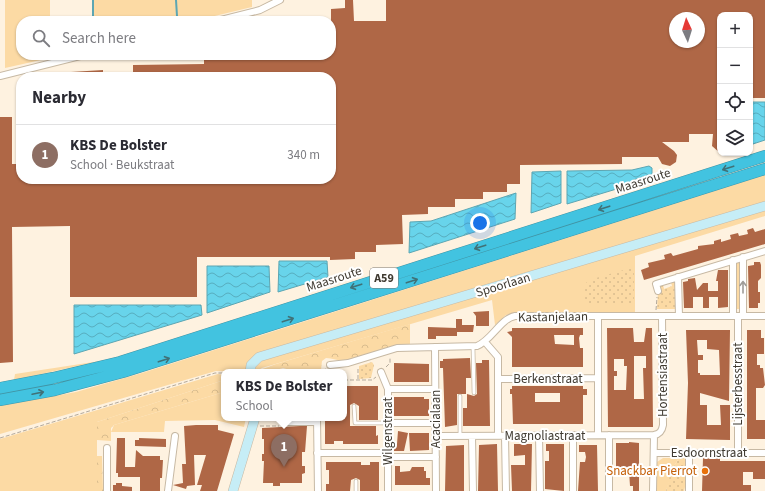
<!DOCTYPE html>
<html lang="en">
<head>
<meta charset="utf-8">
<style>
	body { margin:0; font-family:"Source Sans 3",sans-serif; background:#f7f7f7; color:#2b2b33 }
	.controls { position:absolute; right:12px; top:12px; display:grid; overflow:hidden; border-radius:8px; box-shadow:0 1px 3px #0004 }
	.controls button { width:36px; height:36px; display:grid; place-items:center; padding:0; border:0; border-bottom:1px solid #e1e1e2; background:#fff; color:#2b2b33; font:20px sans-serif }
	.compass { position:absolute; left:669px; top:12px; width:36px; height:36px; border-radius:50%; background:#fff; box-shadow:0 1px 3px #0004; rotate:356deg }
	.you { position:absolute; left:480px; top:223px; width:14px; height:14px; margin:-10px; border:3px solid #fff; border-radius:50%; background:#1a73e8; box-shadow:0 0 0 6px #1a73e833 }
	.badge { display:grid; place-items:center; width:26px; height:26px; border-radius:50%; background:#0b8043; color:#fff; font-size:13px; font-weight:700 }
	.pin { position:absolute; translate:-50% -33px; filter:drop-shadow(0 1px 2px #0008) }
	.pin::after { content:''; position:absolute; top:21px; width:14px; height:12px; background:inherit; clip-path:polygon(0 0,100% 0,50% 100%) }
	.popup { position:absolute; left:221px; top:369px; width:126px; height:52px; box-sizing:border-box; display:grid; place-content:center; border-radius:8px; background:#fff; filter:drop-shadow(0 1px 3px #0005); font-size:13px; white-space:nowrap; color:#7c7c81 }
	.popup b { font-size:15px; color:#2b2b33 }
	.popup::after { content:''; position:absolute; left:50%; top:100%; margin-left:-8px; border:8px solid transparent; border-top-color:#fff }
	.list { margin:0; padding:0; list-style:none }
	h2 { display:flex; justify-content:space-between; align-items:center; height:52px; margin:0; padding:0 16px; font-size:17px }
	h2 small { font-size:13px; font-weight:400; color:#7c7c81 }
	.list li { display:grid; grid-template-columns:26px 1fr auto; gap:12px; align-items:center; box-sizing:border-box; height:60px; padding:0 16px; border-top:1px solid #e1e1e2 }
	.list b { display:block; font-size:15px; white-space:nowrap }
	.list p { margin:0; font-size:13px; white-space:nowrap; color:#7c7c81 }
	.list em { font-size:13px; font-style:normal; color:#7c7c81 }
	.icon { flex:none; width:22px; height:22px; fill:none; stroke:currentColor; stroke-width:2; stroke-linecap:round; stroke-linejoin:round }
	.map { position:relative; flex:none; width:765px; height:491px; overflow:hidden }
	.search { position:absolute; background:#fff; box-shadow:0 1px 3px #0004; left:16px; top:16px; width:320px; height:44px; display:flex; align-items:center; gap:10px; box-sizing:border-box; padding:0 14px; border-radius:16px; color:#7c7c81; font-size:15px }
	.panel { position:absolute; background:#fff; box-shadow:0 1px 3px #0004; left:16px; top:72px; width:320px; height:112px; border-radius:16px }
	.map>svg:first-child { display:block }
	.grass { fill:#fcdaa4 }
	.forest { fill:url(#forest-crowns) }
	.park { fill:url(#park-dots) }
	.water { fill:url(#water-waves); stroke:#5ca6b3 }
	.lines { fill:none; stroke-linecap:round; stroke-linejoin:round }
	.stream { stroke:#5ca6b3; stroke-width:2 }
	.building { fill:#af6746; fill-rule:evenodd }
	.lane-casing { stroke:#c7b9a4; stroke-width:4.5 }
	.street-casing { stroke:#c7b9a4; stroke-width:8 }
	.secondary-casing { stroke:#c7b9a4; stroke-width:10 }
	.highway-casing { stroke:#4193a3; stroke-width:12 }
	.path { stroke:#b3a99b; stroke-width:1; stroke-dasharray:4 2; stroke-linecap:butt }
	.lane { stroke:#fff; stroke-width:3 }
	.street { stroke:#fff; stroke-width:6 }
	.secondary { stroke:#c6edf6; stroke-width:9 }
	.highway { stroke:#42c3e0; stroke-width:11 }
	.oneway { stroke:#407177 }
	.oneway2 { stroke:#9f9c98 }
	.food-dot { fill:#e8710a; stroke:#fff; stroke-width:1.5 }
	.labels { text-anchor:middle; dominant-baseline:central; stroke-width:4; stroke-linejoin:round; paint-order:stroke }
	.shield { fill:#fff; stroke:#79756f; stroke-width:1 }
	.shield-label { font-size:12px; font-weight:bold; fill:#3f3a31 }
	.street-label { font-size:13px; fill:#3f3a31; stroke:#fff }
	.food-label { font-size:13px; fill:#c56008; stroke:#fff; text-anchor:end }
</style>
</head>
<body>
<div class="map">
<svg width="765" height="491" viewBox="0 0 765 491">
	<defs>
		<pattern id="forest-crowns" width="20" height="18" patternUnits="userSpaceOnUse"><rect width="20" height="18" fill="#fcdaa4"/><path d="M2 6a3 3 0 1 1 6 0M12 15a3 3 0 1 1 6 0" fill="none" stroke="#d9bc8e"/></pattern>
		<pattern id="park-dots" width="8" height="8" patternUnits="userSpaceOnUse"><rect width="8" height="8" fill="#fcdaa4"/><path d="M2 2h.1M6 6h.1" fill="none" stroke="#d9bc8e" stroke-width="1.8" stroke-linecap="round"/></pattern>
		<pattern id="water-waves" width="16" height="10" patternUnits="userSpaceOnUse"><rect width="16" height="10" fill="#68d4eb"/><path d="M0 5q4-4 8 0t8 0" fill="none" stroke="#57adbf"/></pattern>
	</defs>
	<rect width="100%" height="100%" fill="#fef2e0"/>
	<!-- grass -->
	<path class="grass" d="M5 0H50V21H21V55H50V58L5 68Z
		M92 0H252V7L194 21H93Z
		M765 175V203L258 354 248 361 245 372 216 371 0 434V406L76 392 142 373Z
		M765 210V216L635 256V312L512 314 506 315 495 325 492 300 262 368 255 372 256 367 263 360Z
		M738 262 740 263 741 309H735L736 263Z
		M100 361 14 380 15 374Z
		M218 374 224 375V380L97 422V491H0V439Z
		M224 392V418H246L244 427 215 420 165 421 164 432H111L114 425Z
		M663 458H679L674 466 666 491H656L657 462Z"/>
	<!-- forest -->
	<path class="forest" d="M410 324V344C387 346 367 357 344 361 339 361 332 358 326 358L322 361 321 370 314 372H297L283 368 269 372H259L260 370 276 364Z
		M224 380V392L114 425 111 428V441L97 440V422Z
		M97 456H102L103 491H97Z"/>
	<!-- park -->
	<path class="park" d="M634 267V303H587L583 300 585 284 589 280Z
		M675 281 676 309H657L658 292 660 285 663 284 664 289 672 286 671 282Z
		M372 362 374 365 371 378 359 379V366Z
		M679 458H685V487L684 491H666L671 471Z"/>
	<!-- water -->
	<path class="water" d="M137 55H198L194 59 137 58Z
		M750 102H765V140L750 145Z
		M649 166 652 168V174L633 180V184L567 204V171L632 170Z
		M561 171V203L531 213 532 172Z
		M516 193 515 219 409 253 410 222 431 221Z
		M279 261H327L328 277 278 292Z
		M207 266H269L270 292 207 313Z
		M74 305H201L202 315 74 354Z"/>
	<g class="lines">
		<!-- stream -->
		<path class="stream" d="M93 0V21
			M176 0 177 16"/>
	</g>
	<!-- building -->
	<path class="building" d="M345 0H353L354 21H386V0H765V98H750V15H720V153L712 146 713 134H689V142H662L674 151 677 155 676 162 670 166 662 164 658 157H622V164L520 165V184H507V192H483V199H455V207H428V214L402 215 403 244 376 245V252H355V259L330 260V257H197V297H70V226L12 227 13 362 0 363V117H12V164H21V179H331V77H133V65L204 64V57H243V55H331V9L345 8ZM675 18H699V42H675Z
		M103 70V77H71V72Z
		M753 228 755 232 765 229V244L644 280 641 270 649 267 648 263 665 259 664 255 671 253 673 256 698 249V246L714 244V241L721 239V242L731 239 730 235 738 233 739 236 748 234 747 230Z
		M754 262H760L761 265V278L758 281V292H760V303H758V308H749L748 266 754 265Z
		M718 270H728V307L718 308V297H709V308H703V297H693V308H684L683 282 688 281V279L695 278 697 290 703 283H708V291H718V281H716Z
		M489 311V326H476V316L473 312Z
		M456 319H462V325H474L473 332H457V336H436V339H428V327L456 328Z
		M512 328H583V335H580L579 338 580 348H583V367H512V337L507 332 512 331ZM554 335H574V345L555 344Z
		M607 328H633L634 342H644L646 328H652L653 427H608ZM634 356H646V368H643L644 399H634ZM614 359H624V366H627L626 390H614V376H617V371H614Z
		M686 330H730L729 401 700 393V405H707V425H721L720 405H730V440L686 439 688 383ZM697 340H707V349L719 350 720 375H700V373H698V360H703V355H698Z
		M747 330H761V338H764V354H757V365H760V368H763L765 385 763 388H756V420H765V439H747Z
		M470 358 471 378H466V394H457V425L445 427 443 368H440V361H443V359Z
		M482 360H489L490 426H463V408H467V394L474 396 477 394 476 363H482Z
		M394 363 429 364V382H394Z
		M344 386H378V420H359V406L354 403 350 405V426H376V436L378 435V444H343V441H334V444H325V418H344Z
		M512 386H583V389H587V395H583V424H513L512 394H510V389H512ZM535 393H560V402H535Z
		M394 397H424V399H429V416H394Z
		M196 425H218V430L234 434 217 491H200L202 485H197L206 455H194L195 485 187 486 186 489 173 485 183 483 182 464H186L184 426Z
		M300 426H307L305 452H302V466H305V473L302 474V483H280V486H273V483H263L264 461H262V454H264V439H262V428Z
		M398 431 408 433 404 451H394V444H397Z
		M409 433H429V450L410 451Z
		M117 438H125V467H135L136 450 143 456H160V460H163L162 478H160V491H140V477H118V473H116Z
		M139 438 166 439V447L135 446V440H139Z
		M629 442 639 443V491H633V486H630L629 471H616V443H629Z
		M497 444 498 491H478L479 445Z
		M514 444H532L531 491H512L511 465H525V455L514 456Z
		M546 444H564V491L545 489V461H549V451H546Z
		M464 445V491H445L446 446Z
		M579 445H597L598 491H578L580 462H585L586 457 585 452H579Z
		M703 458H720V461H765V479H753V472H743V485H751V491H702Z
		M326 462H361V465H370V462H379V491H360V480L356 478 351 480 350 491H326V484H329V470H326Z
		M395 466H400V472L410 471 412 467H424V471H426V478H430V485H395Z
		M116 483H122V486L132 487V491H113V485H116Z"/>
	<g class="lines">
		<!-- lane casing -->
		<g class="lane-casing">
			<path id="lane" d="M473 347 474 393
				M354 406 355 423H387
				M460 436V396
				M356 481V491"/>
		</g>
		<!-- street casing -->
		<g class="street-casing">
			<path id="street" d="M217 21 260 10 280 0
				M0 76 84 55
				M743 257V316
				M733 260V316
				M678 277 679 316
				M658 291 656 284 765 251
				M598 316V435
				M738 316V453
				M485 342 498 357V436
				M435 347 436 491
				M330 365 348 363 397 348 477 346C492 340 500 319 515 316H765
				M381 372 388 389V491
				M498 379 598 378
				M388 389H435
				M317 418 318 491
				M284 422H317
				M388 423H436
				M539 435 540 491
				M573 435V491
				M609 435V491
				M436 436 654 435
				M472 436 473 491
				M505 436 506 491
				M317 453H388
				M654 453H765
				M388 457H436
				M107 491V448
				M168 491 175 436
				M653 491 654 435C660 434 662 431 663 425L662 316
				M689 491V453"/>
		</g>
		<!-- secondary casing -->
		<g class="secondary-casing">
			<path id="secondary" d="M250 372 251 365 259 357 765 206
				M233 491 255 418"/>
		</g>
		<!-- highway casing -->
		<g class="highway-casing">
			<path id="highway" d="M0 388 53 378 120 362 765 156
				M0 400 55 390 123 372 765 169"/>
		</g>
		<!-- path -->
		<path class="path" d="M656 310 657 297
			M386 367 390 363V357
			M274 372 286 370 292 372
			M319 372 326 369
			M358 379V367
			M344 380H372L376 377
			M260 426H279
			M0 438 215 373H224"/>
		<!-- lane -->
		<use href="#lane" class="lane"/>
		<!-- street -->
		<use href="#street" class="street"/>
		<!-- secondary -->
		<use href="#secondary" class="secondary"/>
		<!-- highway -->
		<use href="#highway" class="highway"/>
	</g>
	<!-- one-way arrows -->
	<defs><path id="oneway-shaft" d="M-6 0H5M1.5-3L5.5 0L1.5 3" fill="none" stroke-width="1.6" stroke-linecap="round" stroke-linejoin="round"/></defs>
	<g class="oneway">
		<use href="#oneway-shaft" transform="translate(728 168) rotate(162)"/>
		<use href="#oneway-shaft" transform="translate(604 208) rotate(162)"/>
		<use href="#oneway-shaft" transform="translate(480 247) rotate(162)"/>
		<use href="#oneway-shaft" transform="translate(412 281) rotate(-18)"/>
		<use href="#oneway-shaft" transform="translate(356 286) rotate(162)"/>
		<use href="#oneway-shaft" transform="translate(288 320) rotate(-18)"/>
		<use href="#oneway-shaft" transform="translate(164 360) rotate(-18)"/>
		<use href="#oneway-shaft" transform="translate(38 393) rotate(-12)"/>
	</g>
	<use class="oneway2" href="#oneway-shaft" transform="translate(743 287) rotate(-90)"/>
	<!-- markers -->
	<circle class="food-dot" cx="705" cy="471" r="4"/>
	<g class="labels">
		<!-- shield labels -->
		<rect class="shield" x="370" y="268" width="28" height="20" rx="3"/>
		<g class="shield-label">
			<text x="384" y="278">A59</text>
		</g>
		<!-- street labels -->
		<g class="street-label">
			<text transform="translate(643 181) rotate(-18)">Maasroute</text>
			<text transform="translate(334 279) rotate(-18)">Maasroute</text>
			<text transform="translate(503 285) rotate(-17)">Spoorlaan</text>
			<text transform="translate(553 317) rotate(-1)">Kastanjelaan</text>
			<text transform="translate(663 375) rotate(-90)">Hortensiastraat</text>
			<text x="548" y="379">Berkenstraat</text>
			<text transform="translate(738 384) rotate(-90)">Lijsterbesstraat</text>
			<text transform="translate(436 419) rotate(-90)">Acacialaan</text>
			<text transform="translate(388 431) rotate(-90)">Wilgenstraat</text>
			<text x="545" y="436">Magnoliastraat</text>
			<text x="709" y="453">Esdoornstraat</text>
		</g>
		<!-- food labels -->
		<g class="food-label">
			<text x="697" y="471">Snackbar Pierrot</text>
		</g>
	</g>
</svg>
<div class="controls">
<button>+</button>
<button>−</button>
<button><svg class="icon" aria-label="locate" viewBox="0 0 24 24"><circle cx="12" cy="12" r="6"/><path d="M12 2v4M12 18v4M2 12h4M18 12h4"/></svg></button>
<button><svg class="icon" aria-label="layers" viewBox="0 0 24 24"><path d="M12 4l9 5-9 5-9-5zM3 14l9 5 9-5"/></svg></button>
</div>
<svg class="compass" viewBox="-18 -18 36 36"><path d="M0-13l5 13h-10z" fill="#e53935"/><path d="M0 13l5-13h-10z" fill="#7c7c81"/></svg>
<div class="you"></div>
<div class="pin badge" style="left:284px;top:467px;background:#8d6e63">1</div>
<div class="popup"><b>KBS De Bolster</b>School</div>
<div class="search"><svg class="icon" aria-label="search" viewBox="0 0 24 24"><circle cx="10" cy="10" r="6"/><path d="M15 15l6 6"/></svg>Search here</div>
<section class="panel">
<h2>Nearby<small></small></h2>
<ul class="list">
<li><span class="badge" style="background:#8d6e63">1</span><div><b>KBS De Bolster</b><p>School · Beukstraat</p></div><em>340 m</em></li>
</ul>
</section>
</div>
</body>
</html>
